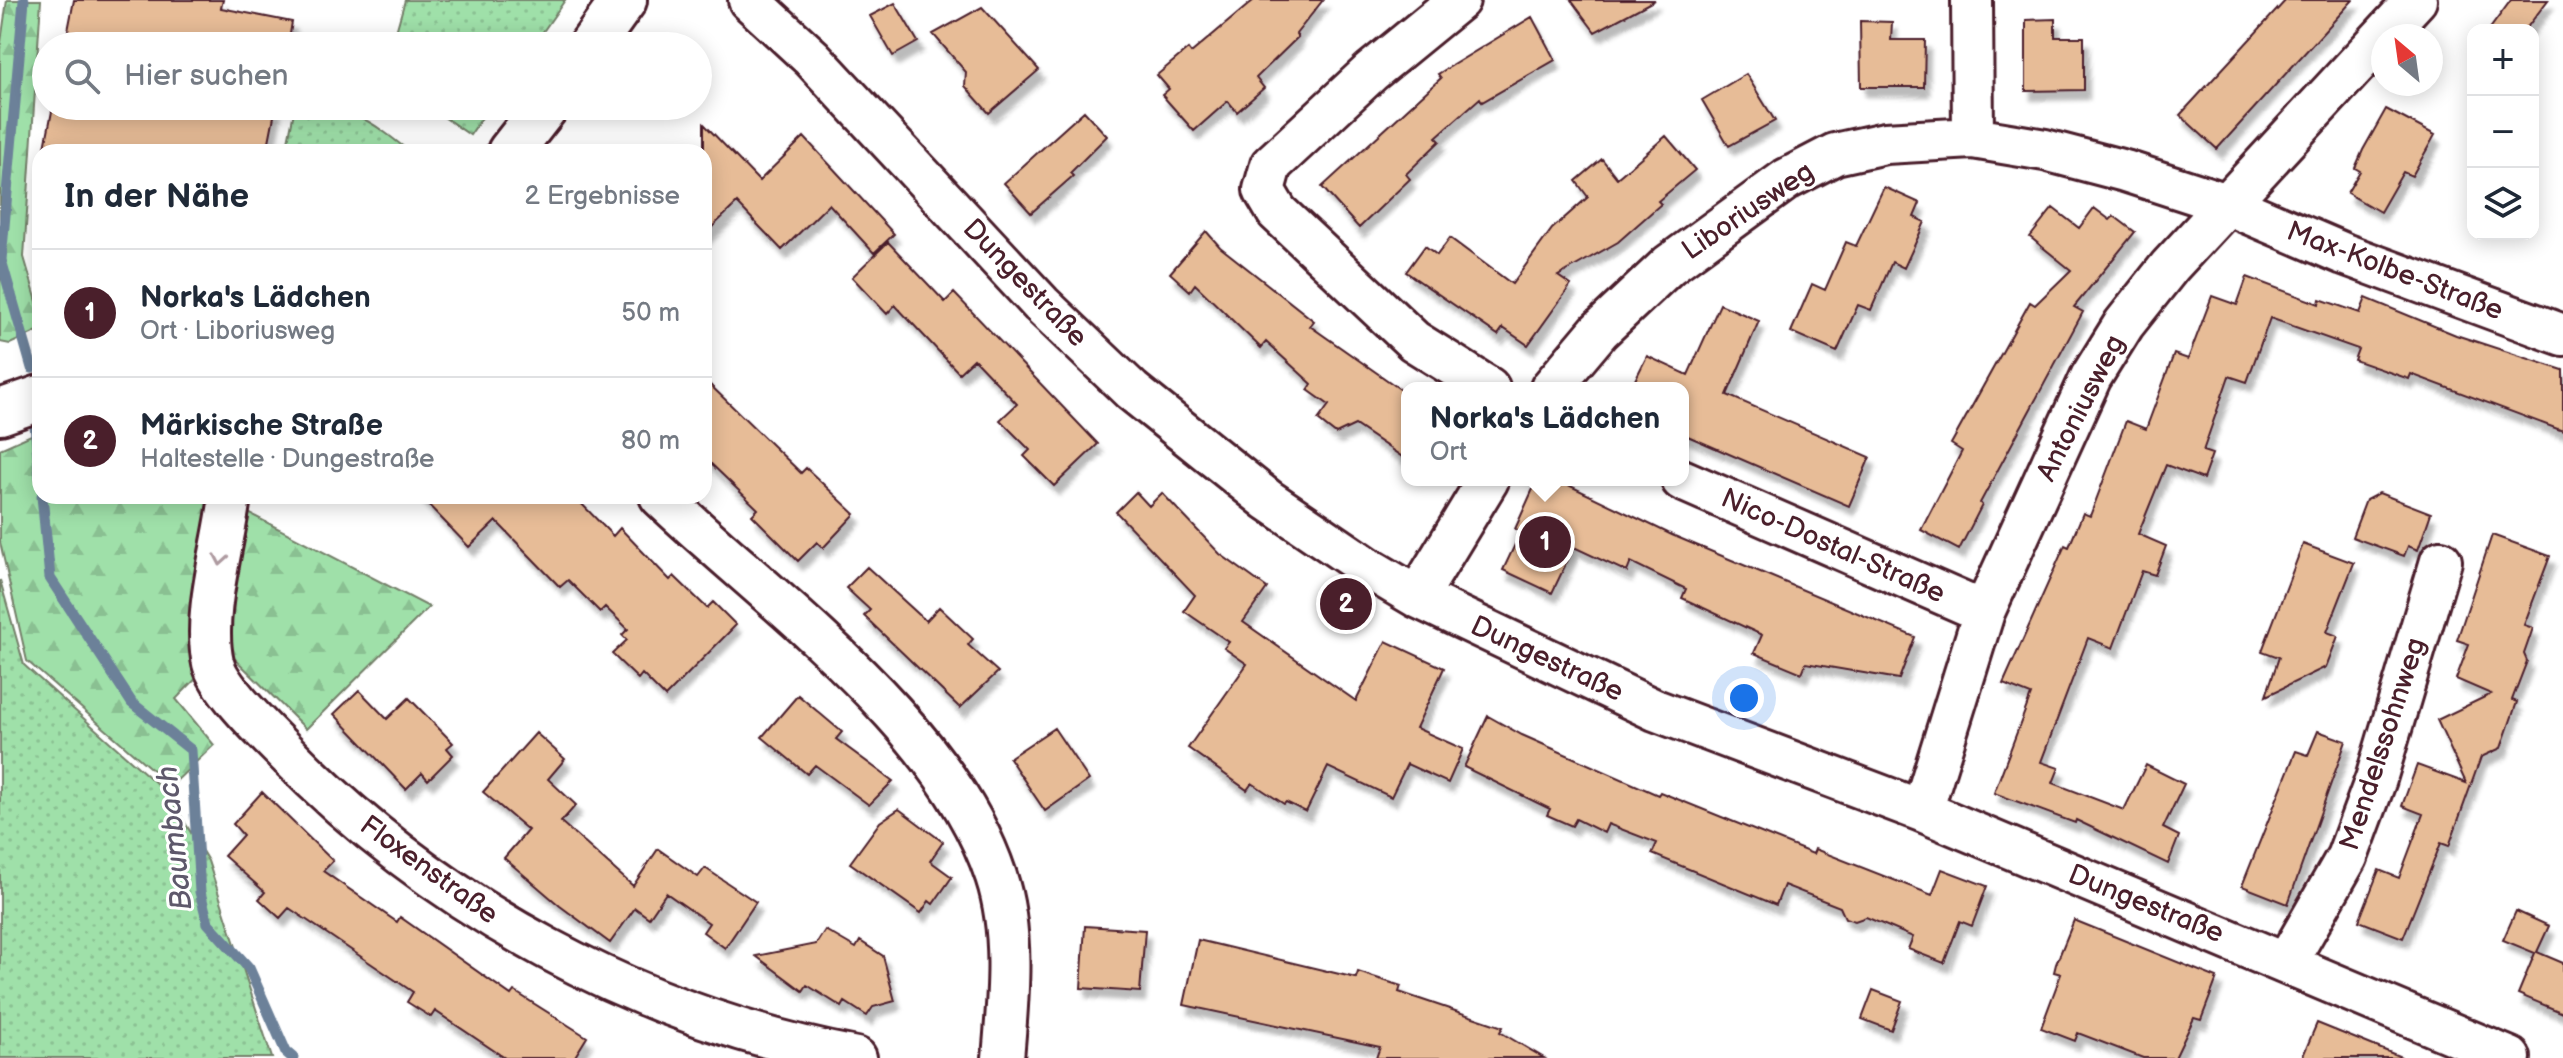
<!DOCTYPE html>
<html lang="de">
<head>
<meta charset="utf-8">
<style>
	body { margin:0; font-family:"Balsamiq Sans",sans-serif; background:#f2f2f3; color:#1f2937 }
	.controls { position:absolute; right:24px; top:24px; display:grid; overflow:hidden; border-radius:16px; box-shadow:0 4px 20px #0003 }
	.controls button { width:72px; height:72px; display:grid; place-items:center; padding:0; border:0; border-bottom:2px solid #e0e1e3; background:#fff; color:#1f2937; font:40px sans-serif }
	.compass { position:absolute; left:2371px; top:24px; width:72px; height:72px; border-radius:50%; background:#fff; box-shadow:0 4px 20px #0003; rotate:331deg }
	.you { position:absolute; left:1744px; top:698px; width:28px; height:28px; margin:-20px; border:6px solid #fff; border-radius:50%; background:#1a73e8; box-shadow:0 0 0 12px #1a73e833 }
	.badge { display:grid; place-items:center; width:52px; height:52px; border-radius:50%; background:#4a1f2b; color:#fff; font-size:26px; font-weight:700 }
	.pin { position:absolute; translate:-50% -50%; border:4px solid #fff; box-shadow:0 2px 8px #0006 }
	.popup { position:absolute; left:1401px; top:382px; width:288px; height:104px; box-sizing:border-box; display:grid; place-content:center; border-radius:16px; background:#fff; filter:drop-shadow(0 2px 6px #0005); font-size:26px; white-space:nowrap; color:#747a83 }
	.popup b { font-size:30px; color:#1f2937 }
	.popup::after { content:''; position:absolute; left:50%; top:100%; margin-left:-16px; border:16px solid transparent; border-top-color:#fff }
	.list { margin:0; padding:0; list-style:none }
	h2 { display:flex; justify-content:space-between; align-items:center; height:104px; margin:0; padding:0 32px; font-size:34px }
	h2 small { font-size:26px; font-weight:400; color:#747a83 }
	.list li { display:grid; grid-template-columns:52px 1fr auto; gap:24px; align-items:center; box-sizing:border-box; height:128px; padding:0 32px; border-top:2px solid #e0e1e3 }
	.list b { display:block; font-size:30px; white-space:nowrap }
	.list p { margin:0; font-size:26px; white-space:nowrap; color:#747a83 }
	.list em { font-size:26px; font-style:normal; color:#747a83 }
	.icon { flex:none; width:44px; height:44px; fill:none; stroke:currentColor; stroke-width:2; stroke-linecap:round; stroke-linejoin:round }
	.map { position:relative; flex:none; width:2563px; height:1058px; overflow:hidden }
	.search { position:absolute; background:#fff; box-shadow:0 4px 20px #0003; left:32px; top:32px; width:680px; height:88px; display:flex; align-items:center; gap:20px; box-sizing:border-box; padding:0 28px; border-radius:44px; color:#747a83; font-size:30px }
	.panel { position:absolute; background:#fff; box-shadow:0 4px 20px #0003; left:32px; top:144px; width:680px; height:360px; border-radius:24px }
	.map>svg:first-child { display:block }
	.grass { fill:url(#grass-dots); stroke:#74806a; stroke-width:2 }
	.forest { fill:url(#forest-firs); stroke:#74806a; stroke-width:2 }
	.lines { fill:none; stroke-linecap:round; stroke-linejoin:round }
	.stream { stroke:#6c8199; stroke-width:11 }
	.building { fill:#e7bc97; stroke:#4a1f2b; stroke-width:2; filter:url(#shadow) }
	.minor-casing { stroke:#4a1f2b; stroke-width:46 }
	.major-casing { stroke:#4a1f2b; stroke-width:50 }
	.minor { stroke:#fff; stroke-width:40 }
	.major { stroke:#fff; stroke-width:44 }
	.oneway { stroke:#ae9aa0 }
	.labels { text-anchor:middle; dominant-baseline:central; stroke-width:6; stroke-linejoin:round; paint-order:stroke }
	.street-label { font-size:28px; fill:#4a1f2b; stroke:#fff }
	.water-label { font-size:30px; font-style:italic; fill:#5e586b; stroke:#fff }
</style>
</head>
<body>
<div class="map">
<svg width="2563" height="1058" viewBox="0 0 2563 1058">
	<defs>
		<pattern id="grass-dots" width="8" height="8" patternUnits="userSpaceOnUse" patternTransform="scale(2)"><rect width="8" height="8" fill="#9fe0a9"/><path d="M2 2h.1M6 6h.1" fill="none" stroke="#8ac092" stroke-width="1.8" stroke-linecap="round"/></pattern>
		<pattern id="forest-firs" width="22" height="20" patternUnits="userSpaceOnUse" patternTransform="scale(2)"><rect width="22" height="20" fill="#9fe0a9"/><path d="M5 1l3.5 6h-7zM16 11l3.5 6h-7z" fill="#8ac092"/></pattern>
		<filter id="shadow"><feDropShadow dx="5" dy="9" stdDeviation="2" flood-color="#0004"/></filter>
	</defs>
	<rect width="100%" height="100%" fill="#fff"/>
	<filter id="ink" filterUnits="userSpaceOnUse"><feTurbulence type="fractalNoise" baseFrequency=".0125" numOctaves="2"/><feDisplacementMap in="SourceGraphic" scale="16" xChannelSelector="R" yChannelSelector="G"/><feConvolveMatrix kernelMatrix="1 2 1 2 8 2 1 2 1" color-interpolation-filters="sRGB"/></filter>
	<g filter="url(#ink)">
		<!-- grass -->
		<path class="grass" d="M405 0H565L533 46H392Z
			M295 106C351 106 368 118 410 152H286Z
			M428 106H490L470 135Z
			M0 580 24 665 167 793 208 861 272 1058H0Z"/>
		<!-- forest -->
		<path class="forest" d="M7 0H41L24 257 40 312V330L10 344 0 342V49Z
			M40 431V496H216L429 607 306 729 225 649 176 699 214 745 171 786 27 661 0 542V449Z"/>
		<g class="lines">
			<!-- stream -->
			<path class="stream" d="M24 0 1 260 32 368
				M35 425 40 477
				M42 496 50 578 132 703 191 750 200 892 208 923 249 968 286 1052 293 1058"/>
		</g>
		<!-- building -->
		<path class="building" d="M74 0H223L221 8 292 22 288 46H65Z
			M1254 0H1323L1296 34 1298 37 1256 78 1264 88 1237 112 1228 101 1194 131 1162 95 1169 89 1157 75 1188 49 1191 53Z
			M1571 0H1655L1595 32Z
			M2286 0H2353L2217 149 2180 115Z
			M2511 0H2548L2525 30H2489Z
			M895 3 918 42 893 56 870 16Z
			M982 7 1039 70 989 113 965 86 966 72 933 34Z
			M1532 17 1555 60 1482 102 1480 98 1436 137 1440 141 1406 174 1410 179 1359 228 1322 187 1441 78 1438 74Z
			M2055 19V37H2084V90L2026 91V20Z
			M1860 21 1892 22 1891 40H1925L1924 87H1861Z
			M1746 74 1775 121 1729 146 1702 100Z
			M53 106H276L267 152H44Z
			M2386 109 2435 135 2412 176 2403 172 2380 212 2347 193 2360 171 2355 168 2363 150Z
			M1084 111 1107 136 1070 173 1073 176 1031 213 1004 183Z
			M704 124 759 181 804 137 894 234 874 253 829 204 782 250 737 203 704 235Z
			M1666 136 1695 170 1658 201 1661 204 1618 242 1558 276 1571 285 1528 345 1503 328 1498 335 1406 272 1425 246 1437 255 1450 238 1512 284 1552 229 1588 197 1576 181 1602 159 1617 178Z
			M1884 187 1920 203 1914 217 1925 222 1904 268 1892 262 1871 310 1858 305 1837 352 1791 332 1812 284 1825 290 1846 242 1856 246Z
			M2053 208 2079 228 2094 208 2110 220 2114 216 2135 232 2074 307 2083 312 1980 503 1982 505 1959 550 1921 530 1962 451 1951 444 2030 302 2035 305 2071 270 2030 237Z
			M1206 231 1220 247 1314 321 1310 326 1407 394V460L1355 425 1336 434 1318 420 1329 405 1308 390 1312 384 1266 342 1261 348 1195 284 1190 291 1170 273Z
			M888 242 945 302 954 293 1098 444 1054 486 1024 456 1030 450 1000 420 1017 404 974 359 959 373 895 305 887 314 852 277Z
			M2247 277 2319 304 2320 299 2360 313 2366 298 2456 335 2563 370V431L2411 374 2409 379 2354 360 2358 349 2270 318 2247 382 2229 376 2203 451 2212 454 2203 479 2166 465 2138 534 2166 546 2155 575 2142 571 2113 648 2088 638 2041 762 2059 768 2053 783 2124 810 2146 765 2184 784 2163 828 2179 836 2168 864 2076 820 2075 823 1994 793 2031 695 2003 684 2065 545 2069 547 2083 513 2090 516 2126 421 2146 429 2174 354 2188 359 2212 296 2237 305Z
			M1720 304 1759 321 1727 395 1870 457 1849 506 1683 434V388H1631L1647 356 1688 375Z
			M704 379 801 473 806 468 855 514 823 548 817 542 798 561 752 515 758 509 704 457Z
			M1537 480H1558L1672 535 1915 637 1899 679 1806 663 1802 673 1754 653 1762 635 1682 598 1686 589 1631 562 1627 572 1574 547 1552 593 1503 570 1521 532 1515 529Z
			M1136 492 1149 506 1162 493 1220 554 1267 588 1243 622 1356 701 1386 641 1444 668 1416 728 1463 749 1448 783 1407 764 1391 797 1328 767 1306 812 1286 802 1284 804 1252 783 1247 790 1188 748 1247 664 1224 648 1229 642 1184 611 1195 595 1116 512Z
			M2379 493 2431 513 2418 550 2408 546 2404 556 2352 537 2366 500Z
			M420 496H574L613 536 620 528 670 580 674 576 707 608 713 602 736 625 665 697 642 674 638 679 612 654 627 640 622 635 628 629 605 607 600 612 568 580 560 587 496 521 469 547Z
			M2492 535 2550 556 2524 625 2533 628 2524 654 2527 661 2512 700 2517 702 2501 748 2481 757 2449 846 2441 843 2403 938 2359 921 2379 870 2399 878 2423 814 2402 806 2417 765 2466 783 2437 720 2491 694 2456 679 2469 644 2457 640Z
			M2303 544 2354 563 2327 632 2338 636 2326 667 2266 696 2279 657 2262 651Z
			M867 567 926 621 939 607 973 639 968 645 998 672 960 708 864 616 870 610 846 588Z
			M359 690 387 719 409 698 453 743 447 748 453 755 428 780 422 773 406 789 334 714Z
			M798 695 842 732 836 739 893 781 869 805 815 765 807 774 762 737Z
			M1488 716 1522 735 1658 795 1660 792 1813 854 1815 849 1932 895 1942 869 1987 886 1972 926 1960 921 1944 963 1908 949 1913 937 1866 917 1855 921 1845 918 1840 907 1784 885 1776 905 1652 854 1657 843 1608 824 1604 833 1576 819 1572 826 1547 815 1550 809 1464 767Z
			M1054 728 1089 780 1045 811 1009 758Z
			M2318 731 2346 741 2288 904 2242 886 2296 751 2308 755Z
			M536 733 565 759 548 779 576 805 561 822 633 886 658 849 698 877 705 868 756 902 725 948 703 932 709 923 666 893 649 918 635 908 610 943 560 906 504 858 528 830 483 792Z
			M262 792 333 861 323 871 397 922 400 917 511 995 514 991 587 1037 574 1058H505L435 1011 431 1017 407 1002 413 992 289 908 280 918 259 899 265 892 224 856 243 835 233 824Z
			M899 809 943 842 930 861 952 877 933 904 929 901 921 913 850 863 880 822Z
			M2516 911 2549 926 2537 952 2563 963V1013L2518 994 2535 953 2503 940Z
			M2074 920 2217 978 2201 1020 2194 1018 2175 1058H2143L2078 1033 2075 1041 2041 1028 2061 974 2054 972 2056 964Z
			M1085 926 1145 930 1140 992 1081 988Z
			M825 930 856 948 860 941 883 956 895 1001 873 1007 867 1016 845 1002 842 1007 807 985 803 991 756 956 816 944Z
			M1198 940 1356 978 1358 972 1401 986 1399 992 1503 1027 1500 1032 1544 1058H1376L1380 1047 1184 1005Z
			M1873 990 1902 1001 1891 1030 1862 1019Z
			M2317 1023 2401 1057V1058H2302Z"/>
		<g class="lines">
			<!-- minor casing -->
			<g class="minor-casing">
				<path id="minor" d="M749 0 812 58 1041 304 1132 391 1268 500 1368 568 1417 597 1655 710 1922 811 2510 1058
					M1459 0 1371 72 1271 165 1264 190 1277 212 1414 341 1489 388
					M1972 0 1973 138
					M1551 388 1599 331 1669 265 1787 179 1835 154 1885 143 1973 138 2045 150 2125 171 2227 204 2344 254 2563 335
					M1682 480 1984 612
					M230 496C224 547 202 614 213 663 219 688 266 733 285 752 439 909 640 1017 856 1058
					M660 496C772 603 946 724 996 876 1015 933 1008 1000 1003 1058
					M1417 597 1488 480
					M1922 811 1984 612 2091 377 2124 324 2170 266 2416 0
					M2287 962 2347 857 2376 779 2441 561"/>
			</g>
			<!-- major casing -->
			<g class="major-casing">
				<path id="major" d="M591 46 624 0
					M510 152 546 106
					M0 412 40 398"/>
			</g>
			<!-- minor -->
			<use href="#minor" class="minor"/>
			<!-- major -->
			<use href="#major" class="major"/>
		</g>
		<!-- one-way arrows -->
		<defs><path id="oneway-chevron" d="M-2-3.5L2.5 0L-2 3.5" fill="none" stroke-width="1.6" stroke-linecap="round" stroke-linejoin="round" transform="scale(2)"/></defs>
		<use class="oneway" href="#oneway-chevron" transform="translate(221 560) rotate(100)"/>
	</g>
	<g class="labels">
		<!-- street labels -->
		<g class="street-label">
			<text transform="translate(1748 211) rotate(-34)">Liboriusweg</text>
			<text transform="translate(2395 271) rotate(21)">Max-Kolbe-Straße</text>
			<text transform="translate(1025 283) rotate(46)">Dungestraße</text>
			<text transform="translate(2081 408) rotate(-63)">Antoniusweg</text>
			<text transform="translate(1833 546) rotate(24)">Nico-Dostal-Straße</text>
			<text transform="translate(1547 659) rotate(25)">Dungestraße</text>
			<text transform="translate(2383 744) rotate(-72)">Mendelssohnweg</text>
			<text transform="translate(429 870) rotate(36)">Floxenstraße</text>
			<text transform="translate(2146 904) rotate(22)">Dungestraße</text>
		</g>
		<!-- water labels -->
		<g class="water-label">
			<text transform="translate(175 838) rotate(-96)">Baumbach</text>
		</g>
	</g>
</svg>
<div class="controls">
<button>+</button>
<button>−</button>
<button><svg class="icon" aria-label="layers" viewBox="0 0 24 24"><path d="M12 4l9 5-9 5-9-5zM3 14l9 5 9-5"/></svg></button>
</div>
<svg class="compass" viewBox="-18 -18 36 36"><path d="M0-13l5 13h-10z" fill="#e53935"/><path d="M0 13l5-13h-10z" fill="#747a83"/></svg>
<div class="you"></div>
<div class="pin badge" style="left:1545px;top:542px">1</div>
<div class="popup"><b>Norka's Lädchen</b>Ort</div>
<div class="pin badge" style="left:1346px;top:604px">2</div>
<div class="search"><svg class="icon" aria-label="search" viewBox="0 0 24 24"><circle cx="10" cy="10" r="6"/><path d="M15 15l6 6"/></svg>Hier suchen</div>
<section class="panel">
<h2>In der Nähe<small>2 Ergebnisse</small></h2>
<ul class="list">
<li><span class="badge">1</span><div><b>Norka's Lädchen</b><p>Ort · Liboriusweg</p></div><em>50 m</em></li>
<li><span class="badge">2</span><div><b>Märkische Straße</b><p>Haltestelle · Dungestraße</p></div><em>80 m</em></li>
</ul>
</section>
</div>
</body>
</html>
